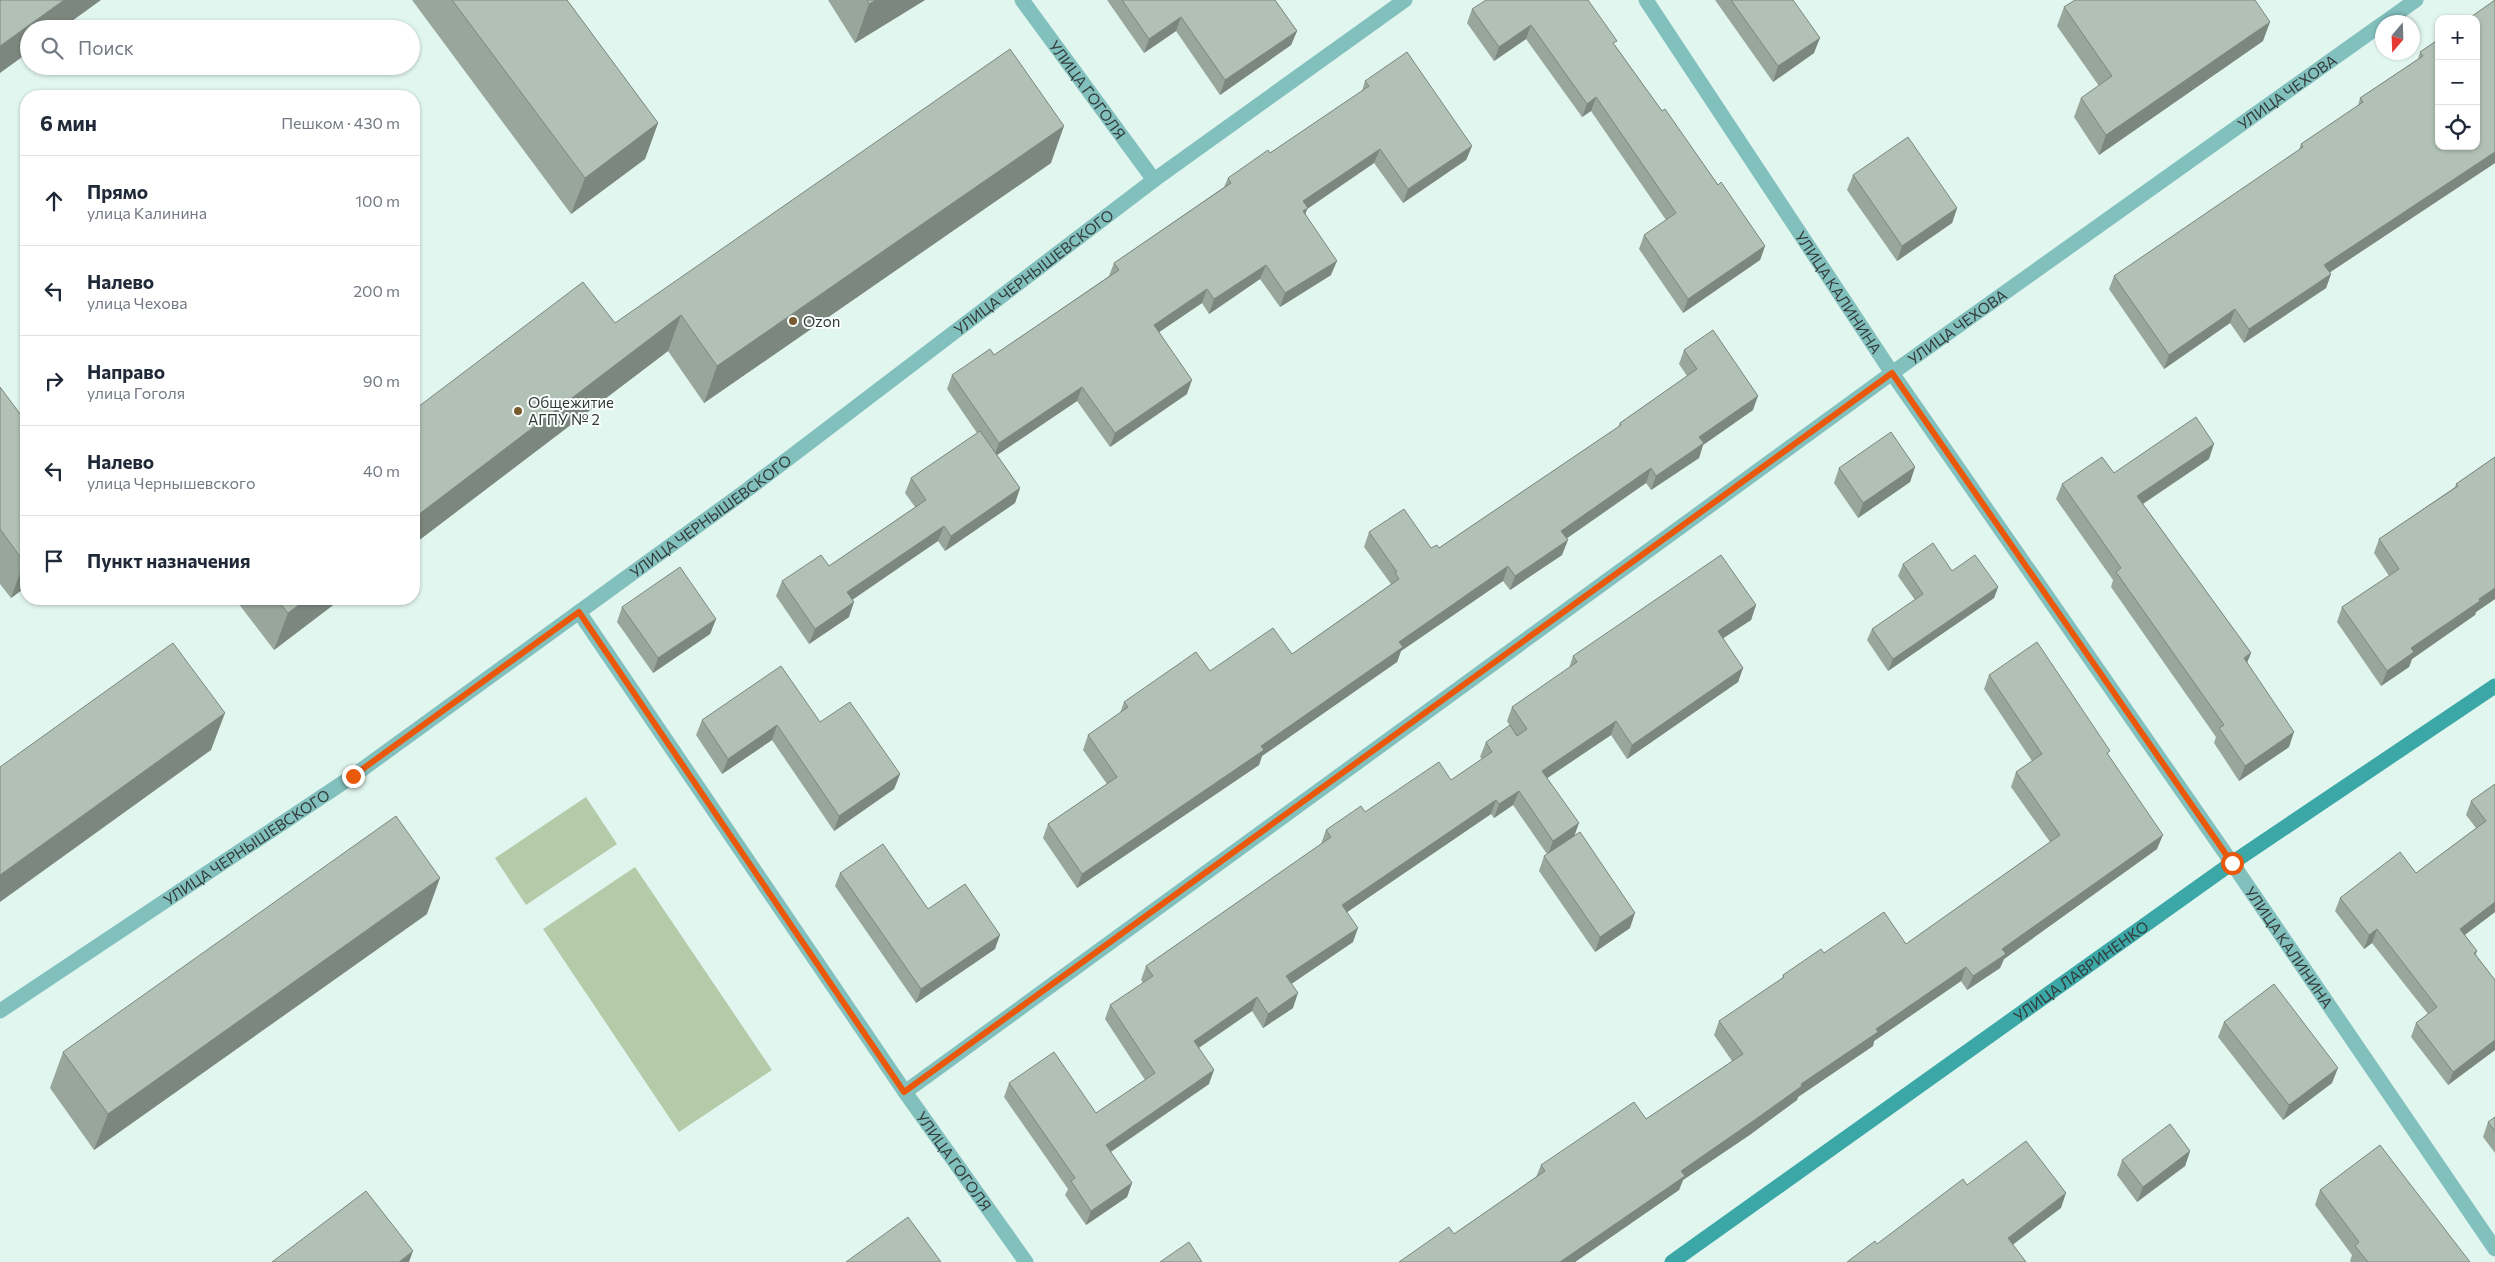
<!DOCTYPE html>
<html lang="ru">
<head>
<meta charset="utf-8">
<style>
	body { margin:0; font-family:Commissioner,sans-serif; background:#f2f2f3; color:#1f2937 }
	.controls { position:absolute; right:15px; top:15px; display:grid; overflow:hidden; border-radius:10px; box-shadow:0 1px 4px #0004 }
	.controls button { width:45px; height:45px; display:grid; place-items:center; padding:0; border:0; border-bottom:1px solid #e0e1e3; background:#fff; color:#1f2937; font:25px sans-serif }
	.compass { position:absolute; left:2375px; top:15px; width:45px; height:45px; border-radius:50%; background:#fff; box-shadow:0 1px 4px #0004; rotate:199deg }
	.stop { position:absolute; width:15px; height:15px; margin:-11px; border:4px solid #ea580c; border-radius:50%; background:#fff }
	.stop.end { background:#ea580c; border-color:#fff; box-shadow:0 1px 5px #0008 }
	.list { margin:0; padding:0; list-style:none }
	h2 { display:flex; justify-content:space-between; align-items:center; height:65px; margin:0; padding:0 20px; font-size:21px }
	h2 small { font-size:16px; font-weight:400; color:#747a83 }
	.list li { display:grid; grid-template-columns:32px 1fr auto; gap:15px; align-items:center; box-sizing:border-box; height:90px; padding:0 20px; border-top:1px solid #e0e1e3 }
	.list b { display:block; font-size:19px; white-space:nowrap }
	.list p { margin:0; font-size:16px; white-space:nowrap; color:#747a83 }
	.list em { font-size:16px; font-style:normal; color:#747a83 }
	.icon { flex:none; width:28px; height:28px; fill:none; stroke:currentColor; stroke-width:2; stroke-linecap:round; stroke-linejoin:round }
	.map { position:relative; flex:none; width:2495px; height:1262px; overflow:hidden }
	.search { position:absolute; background:#fff; box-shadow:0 1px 4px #0004; left:20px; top:20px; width:400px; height:55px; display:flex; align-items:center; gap:12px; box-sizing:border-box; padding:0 18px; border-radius:28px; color:#747a83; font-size:19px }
	.panel { position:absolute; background:#fff; box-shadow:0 1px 4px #0004; left:20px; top:90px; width:400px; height:515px; border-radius:20px }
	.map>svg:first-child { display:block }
	.green { fill:#b5caa8 }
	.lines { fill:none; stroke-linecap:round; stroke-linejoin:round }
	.minor { stroke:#82c0be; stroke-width:15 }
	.tertiary { stroke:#82c0be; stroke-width:15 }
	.secondary { stroke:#3ba7a6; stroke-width:15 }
	.wall { fill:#98a69c }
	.shaded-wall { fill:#7c877f }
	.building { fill:#b1c1b5; stroke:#7c877f }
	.route { stroke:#ea580c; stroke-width:6 }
	.poi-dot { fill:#785a2f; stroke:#fafffd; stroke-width:2 }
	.labels { text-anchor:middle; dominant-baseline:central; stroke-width:4; stroke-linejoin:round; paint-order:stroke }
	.street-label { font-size:15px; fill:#333b39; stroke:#fafffd }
	.poi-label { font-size:15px; fill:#333b39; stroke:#fafffd; text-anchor:start }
</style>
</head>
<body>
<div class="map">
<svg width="2495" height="1262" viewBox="0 0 2495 1262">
	<rect width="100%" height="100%" fill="#e1f6ef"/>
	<!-- green -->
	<path class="green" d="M586 797 617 844 526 905 495 858Z
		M635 867 772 1070 679 1132 543 929Z"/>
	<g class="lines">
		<!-- minor -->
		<g class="minor">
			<path id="s1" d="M1646 0 1892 373 2232 863 2495 1249"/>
			<path d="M2385 22 2416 0"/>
			<path id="s2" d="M579 612 905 1092 1026 1262"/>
			<path id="s3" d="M905 1092 1892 373 2382 24"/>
		</g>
		<!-- tertiary -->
		<g class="tertiary">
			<path id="s4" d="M1022 0 1154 180"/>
			<path id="s5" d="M0 1011 353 776 747 490 1154 180 1405 0"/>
		</g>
		<!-- secondary -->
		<path class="secondary" id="s6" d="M1672 1262 2232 863 2495 686"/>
	</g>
	<!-- wall -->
	<path class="wall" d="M412 0H567L658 123 645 159 571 214Z
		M828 0H925L855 43Z
		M1107 0H1275L1297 31 1291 45 1220 95 1176 31 1144 53Z
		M1715 0H1793L1814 53 1773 82Z
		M2495 0V163L2329 272 2331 274 2326 288 2244 343 2230 323 2164 369 2109 289 2114 276 2299 150 2301 144 2358 106 2360 98 2418 59 2420 52Z
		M2064 7 2263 41 2099 155 2074 117 2081 98 2099 86 2057 26Z
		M1472 9 1615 45 1662 111 1765 246 1760 260 1683 313 1639 249 1644 235 1666 220 1591 111 1582 117 1526 39 1494 61 1467 23Z
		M1365 81 1472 146 1466 160 1403 203 1374 163 1307 209 1305 214 1331 275 1280 307 1260 279 1209 314 1202 303 1159 332 1187 394 1110 447 1077 401 997 455 1020 488 1015 503 945 551 938 541 852 599 849 617 809 644 776 596 782 581 829 566 915 507 905 493 911 478 977 433 947 389 952 375 994 355 1109 276 1114 263 1224 187 1228 178 1270 153 1362 91Z
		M1051 163 704 403 668 351 414 544V410L615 323Z
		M1853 175 1957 208 1952 223 1897 261 1847 190Z
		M1684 350 1753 410 1703 445 1699 458 1651 490 1646 483 1566 538 1562 555 1510 590 1503 581 1401 651 1397 662 1262 756 1259 765 1077 888 1043 838 1048 824 1107 784 1083 750 1088 735 1120 713 1124 702 1210 671 1292 654 1391 584 1364 547 1369 532 1431 548H1439L1618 427 1620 423 1687 376 1679 364Z
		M0 387 26 422V587L11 598 0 584Z
		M2495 457V599L2476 612 2475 615 2412 659 2409 667 2381 686 2337 622 2342 607 2389 576 2374 553 2379 539 2455 487 2456 484Z
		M2209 459 2143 504 2251 653 2247 662 2289 747 2239 781 2214 743 2216 737 2111 587 2113 580 2056 499 2062 484 2114 473Z
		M1915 467 1910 482 1858 518 1834 483 1839 468Z
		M1903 564 1952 571 1998 587 1994 598 1888 671 1867 640 1872 629 1915 600 1898 576Z
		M235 599H341L274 650Z
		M1756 605 1751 620 1723 638 1743 668 1738 682 1627 759 1611 735 1547 778 1574 835 1630 928 1595 952 1539 871 1544 856 1547 854 1513 805 1494 818 1491 814 1347 912 1353 942 1291 984 1293 1008 1263 1028 1252 1011 1199 1048 1209 1084 1111 1152 1132 1183 1127 1197 1086 1225 1065 1195 1068 1189 1004 1097 1009 1083 1096 1113 1145 1080 1105 1019 1110 1005 1143 983 1141 980 1146 966 1321 844 1326 830 1365 812 1451 780 1482 759 1480 757 1486 742 1510 726 1507 721 1512 707 1569 668 1573 656Z
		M622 607 716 619 710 634 653 673 617 622Z
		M1989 675 2108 756 2157 849 2004 959 2000 968 1967 990 1961 981 1874 1041 1873 1046 1798 1097 1797 1100 1751 1134 1683 1180 1679 1190 1575 1262H1399L1454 1234 1536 1177 1541 1165 1646 1119 1732 1061 1714 1035 1719 1021 1782 979 1783 975 1824 953 1906 944 2050 842 2011 787 2016 772 2032 761 1984 689Z
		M702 720 820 722 900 774 894 789 834 831 772 740 722 774 696 735Z
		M2495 784V912L2465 935 2477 951 2476 955 2495 980V1050L2448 1085 2411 1037 2416 1023 2428 1014 2372 943 2364 949 2335 911 2340 898 2416 873 2476 828 2466 815 2471 801Z
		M840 873 928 909 995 949 916 1003 835 886Z
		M427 914 94 1150 50 1088 63 1052Z
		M2224 1022 2332 1083 2283 1120 2218 1037Z
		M2495 1117V1153L2483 1137 2488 1122Z
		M2190 1151 2185 1166 2137 1202 2117 1175 2122 1160Z
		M2320 1190 2470 1262H2351L2350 1261 2352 1255 2315 1205Z"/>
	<!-- shaded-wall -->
	<path class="shaded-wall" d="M64 0H101L61 29H29V52L0 73V46Z
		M876 0H925L855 43 869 4Z
		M1181 17 1176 31 1144 53 1149 39Z
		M2270 22 2263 41 2099 155 2106 135Z
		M1531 25 1526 39 1494 61 1499 47Z
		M1297 31 1291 45 1220 95 1225 80Z
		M1820 38 1814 53 1773 82 1778 66Z
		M1596 97 1591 111 1582 117 1587 104Z
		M658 123 645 159 571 214 585 178Z
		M1064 126 1051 163 704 403 717 366Z
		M1472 146 1466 160 1403 203 1408 189Z
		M1380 149 1374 163 1307 209 1303 222V201Z
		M2495 152V163L2320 279 2324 265Z
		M1957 208 1952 223 1897 261 1902 246Z
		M1765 246 1760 260 1683 313 1688 299Z
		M1337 261 1331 275 1280 307 1285 293Z
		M1266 265 1260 279 1209 314 1214 299Z
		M2331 274 2326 288 2244 343 2249 329Z
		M1207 289 1202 303 1149 339 1154 325Z
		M2235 309 2230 323 2164 369 2169 355Z
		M681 315 668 351 414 544V518Z
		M1192 380 1187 394 1110 447 1115 433Z
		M1082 387 1077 401 994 457 999 443Z
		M1758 396 1753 410 1703 445 1699 458 1651 490 1656 476 1699 437Z
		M2214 444 2209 459 2132 511 2137 496Z
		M1915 467 1910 482 1858 518 1863 503Z
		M1651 468 1646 483 1556 546 1561 531Z
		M1020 488 1015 503 945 551 951 536Z
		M944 526 938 541 842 607 847 592Z
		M1568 540 1562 555 1510 590 1515 576Z
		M26 560V587L11 598 24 562Z
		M1508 566 1503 581 1401 651 1397 662 1262 756 1259 765 1077 888 1082 874 1261 746 1399 642Z
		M1998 587 1994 598 1888 671 1893 659Z
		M2495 588V599L2476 612 2475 615 2412 659 2409 667 2381 686 2387 671 2411 648Z
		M307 599H341L274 650 288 613Z
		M854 602 849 617 809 644 815 629Z
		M1756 605 1751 620 1713 645 1718 631Z
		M716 619 710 634 653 673 658 658Z
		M2251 653 2245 668 2244 658Z
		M1743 668 1738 682 1627 759 1632 745Z
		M225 713 211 750 0 902V875Z
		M1616 721 1611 735 1537 785 1542 771Z
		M777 725 772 740 722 774 728 759Z
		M2294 732 2289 747 2239 781 2245 766Z
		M900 774 894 789 834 831 839 816Z
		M1519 791 1513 805 1494 818 1499 804Z
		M1496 800 1491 814 1337 919 1342 905Z
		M1579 823 1574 837 1548 855 1553 841Z
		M2163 835 2157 849 2004 959 2000 968 1967 990 1973 976 2002 949Z
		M440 878 427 914 94 1150 108 1114Z
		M2495 902V912L2455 942 2460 929Z
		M1635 913 1630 928 1595 952 1600 937Z
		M1358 928 1353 942 1281 991 1286 976Z
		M2377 929 2372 943 2364 949 2369 935Z
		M1000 935 995 949 916 1003 921 989Z
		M1966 967 1961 981 1874 1041 1873 1046 1798 1097 1797 1100 1751 1134 1683 1180 1679 1190 1575 1262H1560L1681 1171 1801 1084 1876 1029Z
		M1298 993 1293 1008 1263 1028 1268 1014Z
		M1257 997 1252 1011 1188 1055 1194 1041Z
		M2495 1040V1050L2448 1085 2453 1072Z
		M2338 1068 2332 1083 2283 1120 2289 1105Z
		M1214 1070 1209 1084 1100 1159 1106 1145Z
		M2190 1151 2185 1166 2137 1202 2143 1187Z
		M1132 1183 1127 1197 1086 1225 1091 1211Z
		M2066 1193 2061 1208 2002 1253 2008 1238Z
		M413 1251 409 1262H399Z"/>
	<!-- building -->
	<path class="building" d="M0 0H64L0 46Z
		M452 0H567L658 123 585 178Z
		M867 0H876L869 4Z
		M1122 0H1275L1297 31 1225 80 1181 17 1149 39Z
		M1486 0H1588L1617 41 1613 43 1662 111 1665 109 1718 185 1721 182 1765 246 1688 299 1644 235 1676 213 1596 97 1587 104 1531 25 1499 47 1472 9Z
		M1731 0H1793L1820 38 1778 66Z
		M2075 0H2255L2270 22 2106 135 2081 98 2112 76 2064 7Z
		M2495 0V152L2324 265 2331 274 2249 329 2235 309 2169 355 2114 276 2303 147 2301 144 2363 102 2360 98 2423 56 2420 52 2439 39V146H2476V19H2468Z
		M1010 49 1064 126 717 366 681 315 414 518V410L583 282 615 323Z
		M1407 52 1472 146 1408 189 1380 149 1303 201 1308 208 1303 211 1337 261 1285 293 1266 265 1214 299 1207 289 1154 325 1192 380 1115 433 1082 387 999 443 952 375 990 349 994 355 1119 270 1114 263 1231 183 1228 178 1268 150 1270 153 1369 86 1365 81Z
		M1908 137 1957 208 1902 246 1853 175Z
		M1713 330 1758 396 1699 437 1704 443 1656 476 1651 468 1561 531 1568 540 1515 576 1508 566 1399 642 1403 647 1261 746 1264 750 1082 874 1048 824 1117 777 1088 735 1128 707 1124 702 1196 652 1210 671 1273 628 1292 654 1399 579 1395 573 1397 572 1369 532 1404 509 1431 548 1437 545 1439 548 1621 425 1620 423 1697 369 1684 350Z
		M0 387 26 422V560L24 562 0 529Z
		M2196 417 2214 444 2137 496 2251 653 2244 658 2294 732 2245 766 2219 728 2224 725 2116 572 2121 568 2062 484 2102 457 2114 473Z
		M980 431 1020 488 951 536 944 526 847 592 854 602 815 629 782 581 821 555 829 566 926 500 911 478Z
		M1891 432 1915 467 1863 503 1839 468Z
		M2495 457V588L2479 599 2480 601 2411 648 2414 652 2387 671 2342 607 2399 569 2379 539 2458 486 2456 484Z
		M1933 543 1952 571 1975 555 1998 587 1893 659 1872 629 1923 594 1903 564Z
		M1721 555 1756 605 1718 631 1743 668 1632 745 1616 721 1542 771 1579 823 1553 841 1519 791 1499 804 1496 800 1342 905 1358 928 1286 976 1298 993 1268 1014 1257 997 1194 1041 1214 1070 1106 1145 1132 1183 1091 1211 1071 1181 1075 1178 1009 1083 1054 1052 1096 1113 1155 1073 1110 1005 1153 976 1146 966 1331 837 1326 830 1361 806 1365 812 1439 762 1451 780 1492 752 1486 742 1510 725 1517 736 1527 729 1512 707 1577 662 1573 656Z
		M680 567 716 619 658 658 622 607Z
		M276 599H307L288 613Z
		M2037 642 2110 751 2107 753 2163 835 2002 949 2006 954 1973 976 1966 967 1876 1029 1878 1032 1801 1084 1802 1086 1756 1119 1681 1171 1685 1176 1560 1262H1399L1449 1227 1454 1234 1545 1171 1541 1165 1634 1102 1646 1119 1743 1054 1719 1021 1784 977 1783 975 1821 949 1824 953 1884 912 1906 944 2060 835 2016 772 2042 754 1989 675Z
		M173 643 225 713 0 875V767Z
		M781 666 820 722 850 702 900 774 839 816 777 725 728 759 702 720Z
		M2495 784V902L2460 929 2477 951 2474 953 2495 980V1040L2453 1072 2416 1023 2437 1007 2377 929 2369 935 2340 898 2400 852 2416 873 2486 821 2471 801Z
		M396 816 440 878 108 1114 63 1052Z
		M1580 832 1635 913 1600 937 1544 856Z
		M883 844 928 909 965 884 1000 935 921 989 840 873Z
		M2274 984 2338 1068 2289 1105 2224 1022Z
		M2495 1117V1131L2488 1122Z
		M2170 1124 2190 1151 2143 1187 2122 1160Z
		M2026 1141 2066 1193 2008 1238 2026 1262H1847L1875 1241 1877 1244 1963 1179 1967 1185Z
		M2380 1145 2470 1262H2368L2355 1246 2359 1242 2320 1190Z
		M366 1191 413 1251 399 1262H272Z
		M908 1217 941 1262H846Z
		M1189 1242 1202 1262H1160Z"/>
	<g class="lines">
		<!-- route -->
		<path class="route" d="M353 776 579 612 904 1092 1892 373 2232 863"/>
	</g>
	<!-- markers -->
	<g class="poi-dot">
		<circle cx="793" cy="321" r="5"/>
		<circle cx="518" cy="411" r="5"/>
	</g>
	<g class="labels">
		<!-- street labels -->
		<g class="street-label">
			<text stroke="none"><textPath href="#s4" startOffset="111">УЛИЦА ГОГОЛЯ</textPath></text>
			<text stroke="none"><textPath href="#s3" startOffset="1706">УЛИЦА ЧЕХОВА</textPath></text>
			<text stroke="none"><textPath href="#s5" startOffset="1271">УЛИЦА ЧЕРНЫШЕВСКОГО</textPath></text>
			<text stroke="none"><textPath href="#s1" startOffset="350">УЛИЦА КАЛИНИНА</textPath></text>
			<text stroke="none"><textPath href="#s3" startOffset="1301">УЛИЦА ЧЕХОВА</textPath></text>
			<text stroke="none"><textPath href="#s5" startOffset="866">УЛИЦА ЧЕРНЫШЕВСКОГО</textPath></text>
			<text stroke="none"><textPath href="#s5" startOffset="296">УЛИЦА ЧЕРНЫШЕВСКОГО</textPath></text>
			<text stroke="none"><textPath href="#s1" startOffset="1145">УЛИЦА КАЛИНИНА</textPath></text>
			<text stroke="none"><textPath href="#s6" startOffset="502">УЛИЦА ЛАВРИНЕНКО</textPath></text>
			<text stroke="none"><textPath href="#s2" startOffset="665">УЛИЦА ГОГОЛЯ</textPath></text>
		</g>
		<!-- poi labels -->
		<g class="poi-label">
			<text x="803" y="321">Ozon</text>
			<text x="528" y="402">Общежитие<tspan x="528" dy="17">АГПУ № 2</tspan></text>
		</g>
	</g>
</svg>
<div class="controls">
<button>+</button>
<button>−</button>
<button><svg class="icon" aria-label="locate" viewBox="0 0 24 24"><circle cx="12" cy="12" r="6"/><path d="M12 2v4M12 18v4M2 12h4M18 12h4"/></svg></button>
</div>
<svg class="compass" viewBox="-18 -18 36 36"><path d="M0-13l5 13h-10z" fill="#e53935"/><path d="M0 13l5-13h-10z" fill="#747a83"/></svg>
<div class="stop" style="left:2232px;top:863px"></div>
<div class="stop end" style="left:353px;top:776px"></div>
<div class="search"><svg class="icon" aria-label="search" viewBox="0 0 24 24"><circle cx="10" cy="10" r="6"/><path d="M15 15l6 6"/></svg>Поиск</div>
<section class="panel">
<h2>6 мин<small>Пешком · 430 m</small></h2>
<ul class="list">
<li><svg class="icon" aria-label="ahead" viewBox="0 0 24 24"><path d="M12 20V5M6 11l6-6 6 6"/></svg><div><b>Прямо</b><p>улица Калинина</p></div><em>100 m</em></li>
<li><svg class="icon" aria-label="left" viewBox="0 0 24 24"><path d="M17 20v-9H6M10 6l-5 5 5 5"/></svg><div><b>Налево</b><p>улица Чехова</p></div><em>200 m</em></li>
<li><svg class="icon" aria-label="right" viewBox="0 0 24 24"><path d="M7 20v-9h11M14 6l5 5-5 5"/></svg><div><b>Направо</b><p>улица Гоголя</p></div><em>90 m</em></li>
<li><svg class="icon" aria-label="left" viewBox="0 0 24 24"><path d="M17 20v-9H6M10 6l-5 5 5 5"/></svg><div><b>Налево</b><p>улица Чернышевского</p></div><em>40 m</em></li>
<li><svg class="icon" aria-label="arrive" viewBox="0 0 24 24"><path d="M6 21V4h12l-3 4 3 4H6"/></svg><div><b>Пункт назначения</b></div></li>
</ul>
</section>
</div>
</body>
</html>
